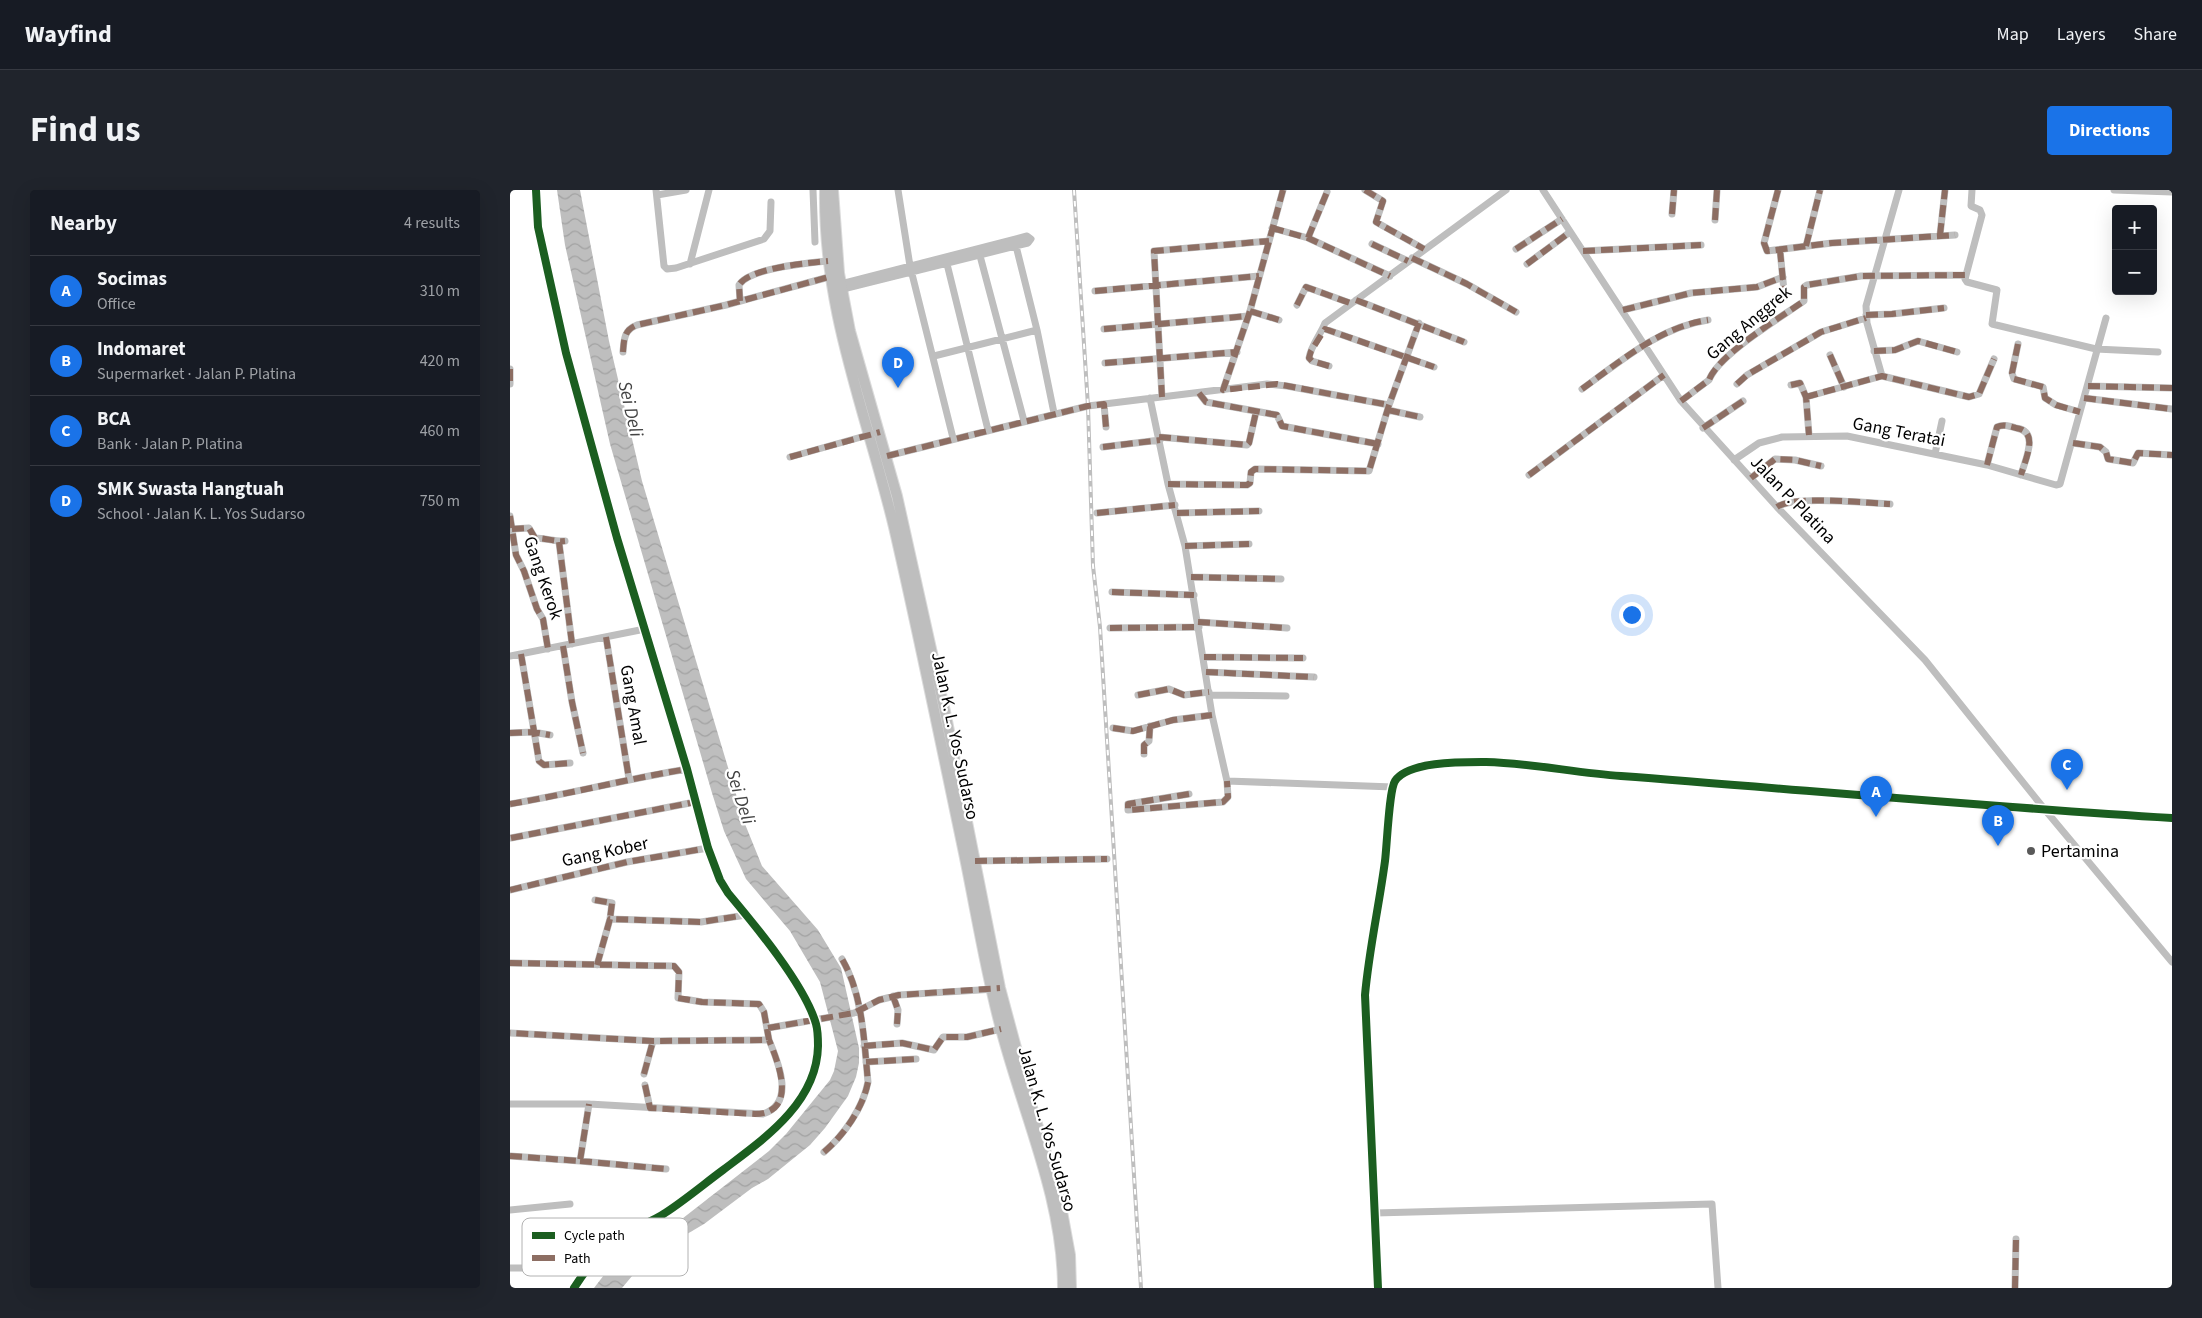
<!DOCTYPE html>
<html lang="en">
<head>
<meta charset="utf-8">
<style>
	body { margin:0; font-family:"Source Sans 3",sans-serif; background:#20242c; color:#f1f3f6 }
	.controls { position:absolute; right:15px; top:15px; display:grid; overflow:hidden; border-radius:5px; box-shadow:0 5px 20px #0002 }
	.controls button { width:45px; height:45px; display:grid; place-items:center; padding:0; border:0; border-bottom:1px solid #363941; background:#171b24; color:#f1f3f6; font:25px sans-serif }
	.you { position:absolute; left:1121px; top:424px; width:18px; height:18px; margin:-12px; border:4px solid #fff; border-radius:50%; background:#1a73e8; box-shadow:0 0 0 8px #1a73e833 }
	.badge { display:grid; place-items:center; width:32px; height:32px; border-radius:50%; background:#1a73e8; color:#fff; font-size:16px; font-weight:700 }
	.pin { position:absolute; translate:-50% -41px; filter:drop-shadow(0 1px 2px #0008) }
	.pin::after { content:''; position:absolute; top:26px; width:18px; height:15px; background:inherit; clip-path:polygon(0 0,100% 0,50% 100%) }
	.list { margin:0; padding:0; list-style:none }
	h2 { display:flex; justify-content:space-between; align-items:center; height:65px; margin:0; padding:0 20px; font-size:21px }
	h2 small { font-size:16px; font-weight:400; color:#9ea1a6 }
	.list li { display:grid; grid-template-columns:32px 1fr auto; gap:15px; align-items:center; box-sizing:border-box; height:70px; padding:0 20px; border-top:1px solid #363941 }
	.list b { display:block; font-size:19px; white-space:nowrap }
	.list p { margin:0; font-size:16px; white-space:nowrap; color:#9ea1a6 }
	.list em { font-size:16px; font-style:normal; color:#9ea1a6 }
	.map { position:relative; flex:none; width:1662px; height:1098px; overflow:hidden; border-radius:5px }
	header { display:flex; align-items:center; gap:30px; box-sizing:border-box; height:70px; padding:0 25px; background:#171b24; border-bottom:1px solid #363941 }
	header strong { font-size:24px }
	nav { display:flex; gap:28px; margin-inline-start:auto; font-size:18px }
	.intro { display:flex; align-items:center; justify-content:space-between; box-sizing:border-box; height:120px; padding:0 30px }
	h1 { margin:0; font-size:35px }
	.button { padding:12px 22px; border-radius:5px; background:#1a73e8; color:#fff; font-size:18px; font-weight:700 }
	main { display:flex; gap:30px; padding:0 30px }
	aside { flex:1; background:#171b24; border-radius:5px; box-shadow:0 5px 20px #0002 }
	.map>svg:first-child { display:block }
	.water { fill:url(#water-waves) }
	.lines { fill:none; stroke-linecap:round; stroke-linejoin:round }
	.highway-casing { stroke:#dbdbdb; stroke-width:12 }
	.minor { stroke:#bebebe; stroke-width:7 }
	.highway { stroke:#bebebe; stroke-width:10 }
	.rail-casing { stroke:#bebebe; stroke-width:4 }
	.rail { stroke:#fff; stroke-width:2; stroke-dasharray:5.5; stroke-linecap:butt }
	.quiet { stroke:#8d6e63; stroke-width:6; stroke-dasharray:12 6; stroke-linecap:butt }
	.cycleway-casing { stroke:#fff; stroke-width:11 }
	.cycleway { stroke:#1b5e20; stroke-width:8 }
	.poi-dot { fill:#595959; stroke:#fff; stroke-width:2 }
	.labels { text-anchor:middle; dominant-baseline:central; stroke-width:4.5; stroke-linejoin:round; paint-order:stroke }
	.street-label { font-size:18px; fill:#000; stroke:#fff }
	.poi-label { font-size:18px; fill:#000; stroke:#fff; text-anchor:start }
	.water-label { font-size:19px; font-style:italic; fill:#434343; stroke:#fff }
	.key { fill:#fff; stroke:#b2b2b2; stroke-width:1 }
	.key-label { font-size:14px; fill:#000 }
</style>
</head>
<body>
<header>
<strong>Wayfind</strong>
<nav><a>Map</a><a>Layers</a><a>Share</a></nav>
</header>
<div class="intro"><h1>Find us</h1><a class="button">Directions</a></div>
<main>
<aside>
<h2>Nearby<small>4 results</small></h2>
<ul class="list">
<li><span class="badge">A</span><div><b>Socimas</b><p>Office</p></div><em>310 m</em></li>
<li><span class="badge">B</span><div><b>Indomaret</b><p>Supermarket · Jalan P. Platina</p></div><em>420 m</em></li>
<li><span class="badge">C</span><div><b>BCA</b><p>Bank · Jalan P. Platina</p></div><em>460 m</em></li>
<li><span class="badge">D</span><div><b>SMK Swasta Hangtuah</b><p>School · Jalan K. L. Yos Sudarso</p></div><em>750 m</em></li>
</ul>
</aside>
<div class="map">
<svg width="1662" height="1098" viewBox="0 0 1662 1098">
	<defs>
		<pattern id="water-waves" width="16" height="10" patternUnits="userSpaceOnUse" patternTransform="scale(1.25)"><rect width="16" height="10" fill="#bebebe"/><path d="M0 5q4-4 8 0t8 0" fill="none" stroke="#a2a2a2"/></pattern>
	</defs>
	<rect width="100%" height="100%" fill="#fff"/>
	<!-- water -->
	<path class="water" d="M47 0H70L99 151 132 291 235 634 252 676 308 740 331 778 349 858V873L346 887 338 906 315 938 300 955 258 989 242 998 194 1034 138 1067 112 1098H84L104 1072 118 1059 131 1049 168 1032 259 961 276 944 320 890 324 881 328 861 310 792 280 741 236 689 214 641 202 603 100 254 55 55Z"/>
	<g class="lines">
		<!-- highway casing -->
		<g class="highway-casing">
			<path id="highway" d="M315 0C313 122 356 221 384 337 409 445 431 554 454 663 466 721 475 778 490 835 512 922 553 1007 553 1098
				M323 0 329 83 340 141 387 306 436 526 490 798 523 921 549 1005 560 1065 561 1098"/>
		</g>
		<!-- minor -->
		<path class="minor" d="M26 0 28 37 56 163 107 348 177 579 198 658 210 690 218 703C244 734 295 795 306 834 308 841 308 849 308 856 307 913 254 949 213 980 194 994 175 1010 155 1023 141 1033 123 1037 108 1047 91 1059 75 1081 64 1098
			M146 0 154 76 157 79 166 78 254 49 260 41 261 12
			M303 0 305 52
			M388 0 400 76 443 248
			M855 0 873 11 866 32 914 59
			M1033 0 1171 211 1267 317 1415 470 1536 621 1662 772
			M1268 0 1254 53 1257 61 1322 53 1445 45
			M1462 0 1461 16 1470 20 1472 25 1455 89 1457 92 1487 100 1482 134 1586 159 1648 162
			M1604 0 1662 2
			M147 5 176 0
			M1162 24 1164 0
			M1205 30 1207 0
			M762 38 798 48 880 86
			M1430 45 1435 0
			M798 48 817 2
			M862 54 898 71
			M506 56 527 140 544 223
			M1296 56 1310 0
			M1006 59 1052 29
			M1270 60 1274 101
			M1073 61 1191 55
			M469 62 514 231
			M902 68 957 94 1006 122
			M436 70 478 240
			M180 74 199 0
			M1017 74 1060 42
			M327 95 517 46 521 49 518 53 329 100
			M585 101 749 86
			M846 110 954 152
			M230 111 229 95C239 78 298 73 318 71
			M787 115 796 97 840 113
			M1113 120 1181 103 1247 97 1273 87
			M740 121 769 130
			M1356 125 1382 124 1434 118
			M594 139 738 126
			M815 139 924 177
			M1508 154 1502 183 1504 189 1533 197 1535 208 1546 215 1570 222
			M1364 161 1385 160 1408 151 1447 162
			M113 162C114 149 114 140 127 135L216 115 319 87
			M1320 165 1334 197
			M424 166 527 140
			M595 173 727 162
			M819 176 802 171 799 168C801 155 811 144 815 133L996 0
			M0 179V194
			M1372 186 1357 133 1356 116 1389 0
			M1227 194 1237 185 1311 142 1356 128
			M1281 195 1290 193 1296 207 1299 245
			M1578 196 1662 198
			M1072 199C1111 171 1150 137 1198 130
			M713 200 740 121 773 0
			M689 203 696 212 767 225 772 236 868 254
			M652 207 644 61 759 51
			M1296 207 1372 186 1459 207 1469 204 1484 169
			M640 208 658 294 675 356 702 525 717 591 883 597
			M1574 208 1662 219
			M1171 211 1199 190C1209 164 1270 128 1294 111V97L1297 95 1351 86 1455 85
			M594 214 596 237
			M878 220 910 227
			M1193 238 1233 211
			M649 247 737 255 739 253 746 222
			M1563 253 1590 257 1596 262 1598 269 1623 273 1628 263 1662 265
			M593 257 650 250
			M1425 264 1432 231
			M377 266 578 216 757 194 777 196 879 215
			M280 267 362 244
			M1224 270 1249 253 1272 247 1337 246 1477 275 1546 295 1550 294 1596 128
			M1477 275 1487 237C1493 234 1499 236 1506 238 1530 241 1515 270 1511 285
			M1019 285 1154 185
			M1241 288 1265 269 1285 270 1311 276
			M658 294 737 295 740 293 741 282 745 279 859 281 879 215 909 133
			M1267 317C1284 305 1355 313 1380 314
			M587 323 665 315
			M667 323 749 321
			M0 326 6 365 14 381 27 419 33 429 38 459
			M2 339 19 338 25 348C36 348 45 352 55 351
			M49 352 62 454
			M675 356 739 354
			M681 387 771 389
			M602 402 684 405
			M688 432 777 438
			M600 438 689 437
			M96 447 119 589
			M53 456 62 512 73 563
			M11 464 29 571 34 575 60 573
			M0 466 135 439
			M694 467 793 468
			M696 482 804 487
			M628 505 659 499 674 505 699 502
			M699 505 776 506
			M603 538 623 541 663 530 702 525
			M0 543 23 542 40 545
			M634 564V555L639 551 640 536
			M679 604 618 614V620L713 612 718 607 717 591
			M0 614C59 604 117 589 177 579
			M1 648 185 612
			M465 671 597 669
			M0 700 117 672 198 658
			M85 710 102 713 100 729
			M0 773 164 776 169 782 168 808 192 812 249 814 254 822 259 850 143 851 0 843
			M87 775 100 729 191 732 236 725
			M383 806 388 820 387 834
			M258 838 344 823 369 810 389 805 485 799
			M354 856 392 853 424 860 433 847H457L491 839
			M356 872 406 869
			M134 884 143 851
			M135 895 140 918
			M0 914H79L253 924C286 913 268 872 259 850
			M314 962C334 945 353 918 358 892 354 851 353 805 332 769
			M0 966 70 971 79 914
			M70 971 156 979
			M0 1020 60 1014
			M865 1023 1202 1014 1208 1098
			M0 1078H14
			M868 1098 855 805C859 760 869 716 875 671 877 656 879 600 885 591 898 571 954 572 976 572 1021 573 1066 583 1111 586 1295 600 1478 617 1662 628
			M1505 1098 1506 1049"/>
		<!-- highway -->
		<use href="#highway" class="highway"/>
		<!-- rail casing -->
		<g class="rail-casing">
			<path id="rail" d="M564 0 578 216 583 376 590 437 631 1098"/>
		</g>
		<!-- rail -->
		<use href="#rail" class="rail"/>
		<!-- quiet -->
		<path class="quiet" d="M773 0 740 121 713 200 767 194 879 215
			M855 0 873 11 866 32 914 59
			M1268 0 1254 53 1257 61 1322 53 1445 45
			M1162 24 1164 0
			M1205 30 1207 0
			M762 38 798 48 880 86
			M1430 45 1435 0
			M798 48 817 2
			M862 54 898 71
			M1296 56 1310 0
			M1006 59 1052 29
			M1270 60 1274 101
			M1073 61 1191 55
			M902 68 957 94 1006 122
			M1017 74 1060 42
			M585 101 749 86
			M846 110 954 152
			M230 111 229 95C239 78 298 73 318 71
			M787 115 796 97 840 113
			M1113 120 1181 103 1247 97 1273 87
			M740 121 769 130
			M1356 125 1382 124 1434 118
			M594 139 738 126
			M1508 154 1502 183 1504 189 1533 197 1535 208 1546 215 1570 222
			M1364 161 1385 160 1408 151 1447 162
			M113 162C114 149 114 140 127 135L216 115 319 87
			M1320 165 1334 197
			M595 173 727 162
			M819 176 802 171 799 168 801 161 815 139 924 177
			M0 179V194
			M1227 194 1237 185 1311 142 1356 128
			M1281 195 1290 193 1296 207 1299 245
			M1578 196 1662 198
			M1072 199C1111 171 1150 137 1198 130
			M689 203 696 212 767 225 772 236 868 254
			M652 207 644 61 759 51
			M1296 207 1372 186 1459 207 1469 204 1484 169
			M1574 208 1662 219
			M1171 211 1199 190C1209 164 1270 128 1294 111V97L1297 95 1351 86 1455 85
			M878 220 910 227
			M1193 238 1233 211
			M649 247 737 255 739 253 746 222
			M1563 253 1590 257 1596 262 1598 269 1623 273 1628 263 1662 265
			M593 257 650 250
			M377 266 578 216 594 214 596 237
			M280 267 370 242
			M1477 275 1487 237C1493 234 1499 236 1506 238 1530 241 1515 270 1511 285
			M1019 285 1154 185
			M1241 288 1265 269 1285 270 1311 276
			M658 294 737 295 740 293 741 282 745 279 859 281 879 215 909 133
			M1267 317C1284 305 1355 313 1380 314
			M587 323 665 315
			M667 323 749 321
			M0 326 6 365 14 381 27 419 33 429 38 459
			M2 339 19 338 25 348C36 348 45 352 55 351
			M49 352 62 454
			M675 356 739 354
			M681 387 771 389
			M602 402 684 405
			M688 432 777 438
			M600 438 689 437
			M96 447 119 589
			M53 456 62 512 73 563
			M11 464 29 571 34 575 60 573
			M694 467 793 468
			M696 482 804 487
			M628 505 659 499 674 505 699 502
			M603 538 623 541 663 530 702 525
			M0 543 23 542 40 545
			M634 564V555L639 551 640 536
			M679 604 618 614V620L713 612 718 607 717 591
			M0 614C59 604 117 589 177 579
			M1 648 185 612
			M465 671 597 669
			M0 700 117 672 198 658
			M85 710 102 713 100 729
			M0 773 164 776 169 782 168 808 192 812 249 814 254 822 259 850 143 851 0 843
			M87 775 100 729 191 732 236 725
			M383 806 388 820 387 834
			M258 838 344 823 369 810 389 805 490 798
			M354 856 392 853 424 860 433 847H457L491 839
			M356 872 406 869
			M134 884 143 851
			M135 895 140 918 245 924C288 923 269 874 259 850
			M314 962C334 945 353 918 358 892 354 851 353 805 332 769
			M0 966 70 971 79 914
			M70 971 156 979
			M1505 1098 1506 1049"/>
		<!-- cycleway casing -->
		<g class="cycleway-casing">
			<path id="cycleway" d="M26 0 28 37 56 163 107 348 177 579 198 658 210 690 218 703C244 734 295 795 306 834 308 841 308 849 308 856 307 913 254 949 213 980 194 994 175 1010 155 1023 141 1033 123 1037 108 1047 91 1059 75 1081 64 1098
				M868 1098 855 805C859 760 869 716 875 671 877 656 879 600 885 591 898 571 954 572 976 572 1021 573 1066 583 1111 586 1295 600 1478 617 1662 628"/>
		</g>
		<!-- cycleway -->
		<use href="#cycleway" class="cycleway"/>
	</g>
	<!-- markers -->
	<circle class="poi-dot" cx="1521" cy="661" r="5"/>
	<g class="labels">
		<!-- street labels -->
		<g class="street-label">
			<text transform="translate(1239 133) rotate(-40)">Gang Anggrek</text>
			<text transform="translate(1389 242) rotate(11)">Gang Teratai</text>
			<text transform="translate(1283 310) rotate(46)">Jalan P. Platina</text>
			<text transform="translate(33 388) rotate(71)">Gang Kerok</text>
			<text transform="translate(123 515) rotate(80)">Gang Amal</text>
			<text transform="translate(445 546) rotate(78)">Jalan K. L. Yos Sudarso</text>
			<text transform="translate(95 662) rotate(-12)">Gang Kober</text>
			<text transform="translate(537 939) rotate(74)">Jalan K. L. Yos Sudarso</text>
		</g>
		<!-- poi labels -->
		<g class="poi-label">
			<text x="1531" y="661">Pertamina</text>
		</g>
		<!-- water labels -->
		<g class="water-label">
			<text transform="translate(120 219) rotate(77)">Sei Deli</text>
			<text transform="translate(230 607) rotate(72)">Sei Deli</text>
		</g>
	</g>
	<!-- legend -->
	<rect x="12" y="1028" width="166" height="58" rx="8" class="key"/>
	<rect x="22" y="1042" width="23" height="7" fill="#1b5e20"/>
	<rect x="22" y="1065" width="23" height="6" fill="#8d6e63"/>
	<g class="key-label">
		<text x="54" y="1050">Cycle path</text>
		<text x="54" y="1073">Path</text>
	</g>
</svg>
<div class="controls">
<button>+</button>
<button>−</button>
</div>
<div class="you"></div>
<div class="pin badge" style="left:1366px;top:627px">A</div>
<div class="pin badge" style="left:1488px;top:656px">B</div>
<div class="pin badge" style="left:1557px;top:600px">C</div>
<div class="pin badge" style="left:388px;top:198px">D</div>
</div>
</main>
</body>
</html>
